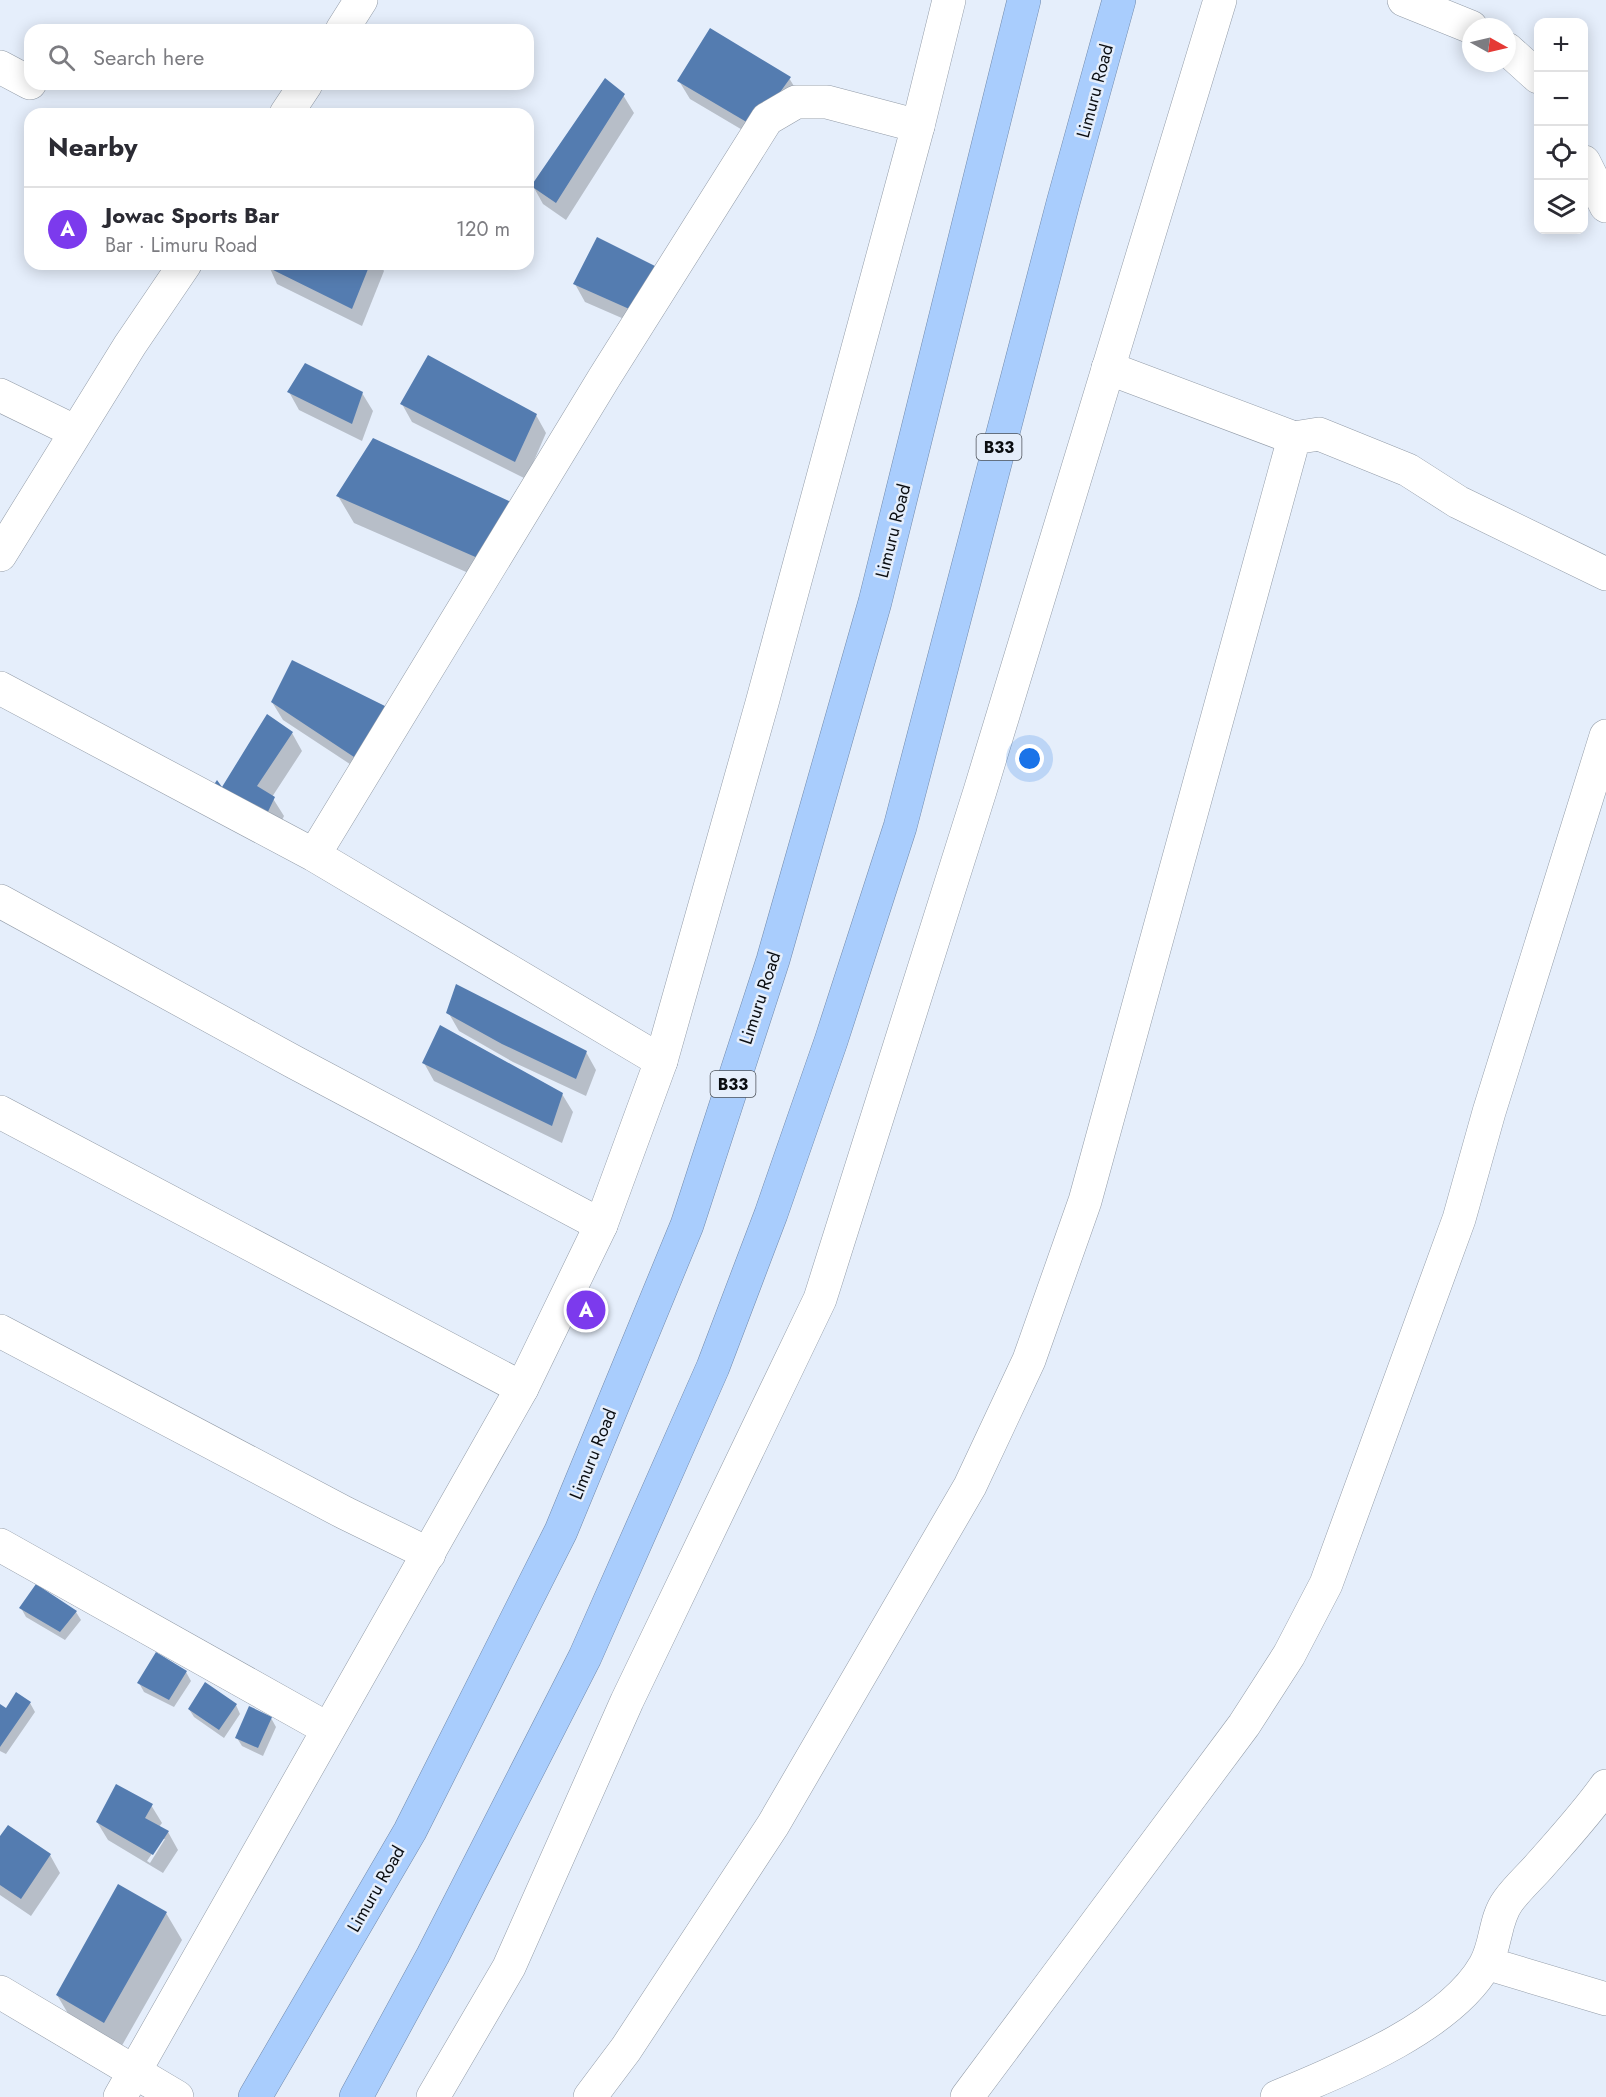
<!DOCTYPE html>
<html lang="en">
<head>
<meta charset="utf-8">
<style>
	body { margin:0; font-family:Jost,sans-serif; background:#f7f7f7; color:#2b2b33 }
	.controls { position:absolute; right:18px; top:18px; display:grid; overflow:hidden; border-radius:12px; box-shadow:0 3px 15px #0003 }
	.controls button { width:54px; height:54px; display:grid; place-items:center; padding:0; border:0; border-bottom:2px solid #e1e1e2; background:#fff; color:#2b2b33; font:30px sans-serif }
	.compass { position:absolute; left:1462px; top:18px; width:54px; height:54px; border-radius:50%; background:#fff; box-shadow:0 3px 15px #0003; rotate:98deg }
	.you { position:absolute; left:1030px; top:759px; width:21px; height:21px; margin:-15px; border:4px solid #fff; border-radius:50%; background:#1a73e8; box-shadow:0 0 0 9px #1a73e833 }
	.badge { display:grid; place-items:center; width:39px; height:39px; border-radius:50%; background:#7c3aed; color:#fff; font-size:20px; font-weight:700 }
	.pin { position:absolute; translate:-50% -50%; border:3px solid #fff; box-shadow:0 2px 6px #0006 }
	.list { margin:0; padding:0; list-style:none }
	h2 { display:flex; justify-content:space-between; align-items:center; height:78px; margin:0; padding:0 24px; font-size:26px }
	h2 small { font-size:20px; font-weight:400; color:#7c7c81 }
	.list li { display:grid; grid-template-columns:39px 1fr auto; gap:18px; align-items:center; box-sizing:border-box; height:84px; padding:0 24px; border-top:2px solid #e1e1e2 }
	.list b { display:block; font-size:22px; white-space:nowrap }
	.list p { margin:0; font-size:20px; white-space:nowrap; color:#7c7c81 }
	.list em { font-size:20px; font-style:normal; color:#7c7c81 }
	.icon { flex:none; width:33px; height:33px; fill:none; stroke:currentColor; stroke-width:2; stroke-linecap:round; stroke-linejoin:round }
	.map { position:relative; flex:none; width:1606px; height:2097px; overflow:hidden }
	.search { position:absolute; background:#fff; box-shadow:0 3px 15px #0003; left:24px; top:24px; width:510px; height:66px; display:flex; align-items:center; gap:15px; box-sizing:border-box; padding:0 21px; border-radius:18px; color:#7c7c81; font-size:22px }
	.panel { position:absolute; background:#fff; box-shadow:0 3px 15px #0003; left:24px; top:108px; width:510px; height:162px; border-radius:18px }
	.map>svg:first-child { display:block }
	.shadow { fill:#0003; fill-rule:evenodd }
	.building { fill:#547cb0 }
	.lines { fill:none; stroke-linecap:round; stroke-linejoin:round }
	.street-casing { stroke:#939ca8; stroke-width:34 }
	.secondary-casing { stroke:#939ca8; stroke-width:34 }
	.highway-casing { stroke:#728aab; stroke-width:34 }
	.street { stroke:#fff; stroke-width:33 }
	.secondary { stroke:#fff; stroke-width:33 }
	.highway { stroke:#a9cdfd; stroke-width:33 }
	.labels { text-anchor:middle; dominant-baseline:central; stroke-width:5; stroke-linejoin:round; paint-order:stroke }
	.shield { fill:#e5eefb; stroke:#4c5158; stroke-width:1.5 }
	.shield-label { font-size:16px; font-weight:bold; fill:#0b0e12 }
	.street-label { font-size:18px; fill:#0b0e12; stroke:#e5eefb }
</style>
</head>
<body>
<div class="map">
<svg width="1606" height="2097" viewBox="0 0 1606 2097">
	<rect width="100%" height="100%" fill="#e5eefb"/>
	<!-- shadow -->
	<path class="shadow" d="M789 78 800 96 766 144 690 99 679 81Z
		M623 95 634 113 566 220 543 204 533 186Z
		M598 239 647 329 585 302 575 284Z
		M268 264H380L384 271 362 326 277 284Z
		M474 264H486L484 268Z
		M289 392 362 393 373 411 362 441 299 410Z
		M402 404 536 415 546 433 526 479 412 422Z
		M338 496 512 504 496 585 354 523Z
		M272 702 388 709 365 774 283 720Z
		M292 733 302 751 272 797 284 816 275 835 222 789Z
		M448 1012 586 1052 596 1070 586 1096 513 1062 459 1031Z
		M424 1063 562 1094 573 1112 562 1143 434 1081Z
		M21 1608 76 1612 81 1620 65 1640 26 1617Z
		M186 1672 191 1681 174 1707 144 1692 139 1683Z
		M30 1703 35 1712 6 1754 0 1751V1706L6 1710Z
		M236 1705 240 1714 224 1738 194 1717 189 1709Z
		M271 1718 276 1727 263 1756 242 1746 237 1738Z
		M151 1805 162 1823 159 1827 168 1832 178 1850 163 1873 108 1840 97 1822ZM162 1839H165L150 1863 147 1861Z
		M0 1839 50 1855 60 1873 31 1916 0 1895Z
		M119 1886 166 1913 182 1940 120 2049 73 2022 57 1995Z"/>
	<!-- building -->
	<path class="building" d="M710 28 791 77 755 127 677 81Z
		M605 78 625 94 556 203 531 186Z
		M597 237 663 270 636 312 573 284Z
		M266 264H370L352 309 265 266Z
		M428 355 537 414 515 462 400 404Z
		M305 363 363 392 352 424 287 392Z
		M373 438 513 503 480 559 336 496Z
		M292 660 389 708 354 757 271 702Z
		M267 714 293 732 257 786 275 797 265 818 211 789 217 780 222 787Z
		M456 984 587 1051 576 1079 502 1044 446 1013Z
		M440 1025 563 1093 552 1126 422 1063Z
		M36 1584 77 1611 60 1632 19 1608Z
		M156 1652 187 1671 169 1700 137 1683Z
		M205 1682 237 1704 219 1730 188 1709Z
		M16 1692 31 1702 0 1747V1704L6 1708Z
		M249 1706 272 1717 258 1748 235 1738Z
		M116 1784 153 1804 145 1818 169 1831 153 1855 96 1822Z
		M8 1825 51 1854 21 1899 0 1885V1836Z
		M118 1884 167 1912 104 2023 56 1995Z"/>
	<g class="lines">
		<!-- street casing -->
		<g class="street-casing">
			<path id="street" d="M1404 0 1471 27
				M342 30 361 0
				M1507 49 1538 77
				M0 67 30 83
				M286 114 306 84
				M1584 162 1606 206
				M1108 368 1294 438
				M0 395 76 432
				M0 555 130 345 185 264
				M0 688 314 855 661 1061
				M314 855 604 378 767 119 796 102H827L918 126
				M0 901 294 1062 601 1225
				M0 1112 522 1388
				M0 1331 345 1513 429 1554
				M0 1545 328 1729
				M1486 1963 1606 1999
				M0 1992 177 2097
				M590 2097 626 2049 773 1825 970 1486 1029 1360 1085 1201 1294 438 1319 434 1408 470 1458 502 1606 574
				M967 2097 1244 1725 1289 1655 1326 1584 1459 1219 1489 1112 1606 736
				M1277 2097C1342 2070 1450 2027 1485 1965 1497 1944 1494 1920 1508 1901 1518 1887 1531 1876 1542 1863 1564 1838 1586 1814 1606 1786"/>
		</g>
		<!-- secondary casing -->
		<g class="secondary-casing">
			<path id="secondary" d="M120 2097 522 1388 601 1225 661 1061 762 703 918 126 949 0
				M433 2097 509 1967 627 1701 820 1299 980 791 1220 0"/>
		</g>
		<!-- highway casing -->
		<g class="highway-casing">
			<path id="highway" d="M255 2097 410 1831 561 1531 687 1225 773 960 875 602 1024 0
				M356 2097 433 1955 585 1657 713 1367 771 1214 831 1041 900 827 1063 203 1119 0"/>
		</g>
		<!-- street -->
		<use href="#street" class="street"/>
		<!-- secondary -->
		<use href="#secondary" class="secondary"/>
		<!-- highway -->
		<use href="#highway" class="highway"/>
	</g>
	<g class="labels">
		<!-- shield labels -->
		<g class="shield">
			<rect x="976.5" y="434" width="45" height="26" rx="4.5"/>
			<rect x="710.5" y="1071" width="45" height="26" rx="4.5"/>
		</g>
		<g class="shield-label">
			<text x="999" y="447">B33</text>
			<text x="733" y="1084">B33</text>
		</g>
		<!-- street labels -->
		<g class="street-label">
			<text transform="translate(1095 91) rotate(-75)">Limuru Road</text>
			<text transform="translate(893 531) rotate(-76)">Limuru Road</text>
			<text transform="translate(760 998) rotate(-72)">Limuru Road</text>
			<text transform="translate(593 1454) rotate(-68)">Limuru Road</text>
			<text transform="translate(376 1889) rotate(-60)">Limuru Road</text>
		</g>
	</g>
</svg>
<div class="controls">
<button>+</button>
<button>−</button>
<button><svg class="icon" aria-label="locate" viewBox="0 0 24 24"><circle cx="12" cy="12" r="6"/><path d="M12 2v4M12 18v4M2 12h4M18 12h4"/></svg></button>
<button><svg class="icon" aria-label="layers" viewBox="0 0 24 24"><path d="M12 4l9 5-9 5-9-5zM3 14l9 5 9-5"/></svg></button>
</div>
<svg class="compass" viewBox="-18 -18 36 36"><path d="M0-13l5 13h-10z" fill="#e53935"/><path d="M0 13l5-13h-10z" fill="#7c7c81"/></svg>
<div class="you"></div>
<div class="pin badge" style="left:586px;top:1310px">A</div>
<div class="search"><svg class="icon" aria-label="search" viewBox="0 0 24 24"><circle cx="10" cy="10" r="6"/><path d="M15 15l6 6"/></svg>Search here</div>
<section class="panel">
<h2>Nearby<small></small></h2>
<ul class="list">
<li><span class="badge">A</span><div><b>Jowac Sports Bar</b><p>Bar · Limuru Road</p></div><em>120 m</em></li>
</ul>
</section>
</div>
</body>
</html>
